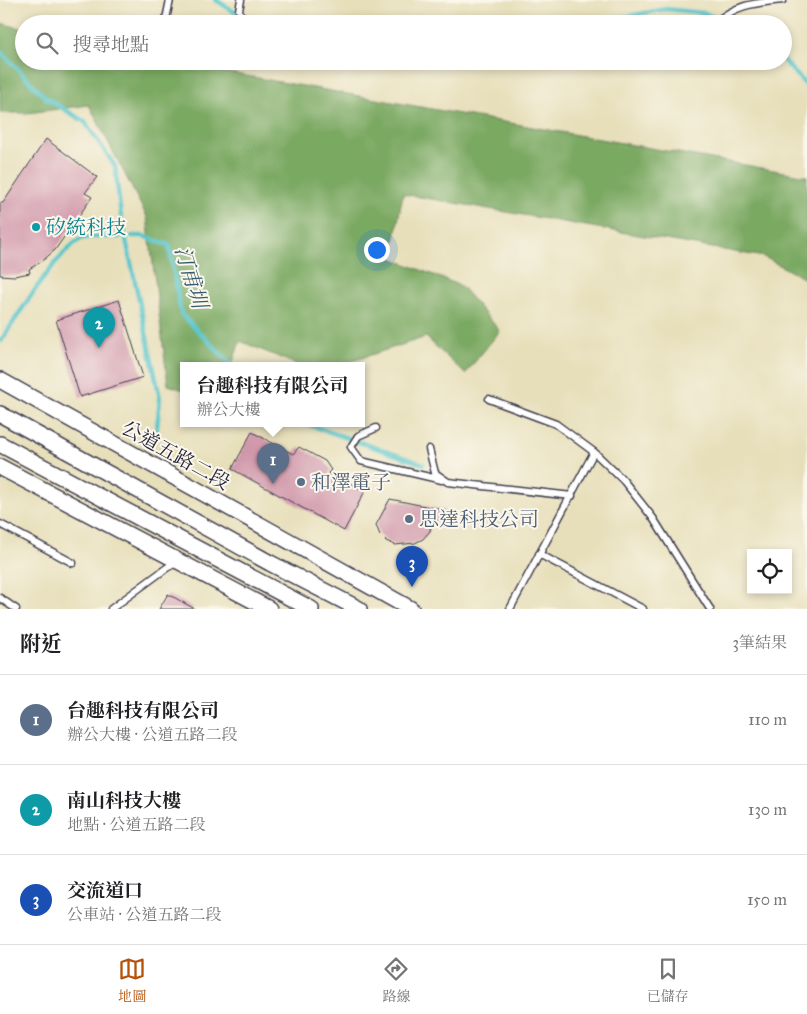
<!DOCTYPE html>
<html lang="zh-TW">
<head>
<meta charset="utf-8">
<style>
	body { margin:0; font-family:"IM FELL Great Primer","Noto Serif TC",serif; background:#f6f6f6; color:#202124 }
	.controls { position:absolute; right:15px; bottom:15px; display:grid; overflow:hidden; border-radius:0px; box-shadow:0 2px 8px #0003 }
	.controls button { width:45px; height:45px; display:grid; place-items:center; padding:0; border:0; border-bottom:1px solid #e0e0e0; background:#fff; color:#202124; font:25px sans-serif }
	.you { position:absolute; left:376px; top:249px; width:18px; height:18px; margin:-12px; border:4px solid #fff; border-radius:50%; background:#1a73e8; box-shadow:0 0 0 8px #1a73e833 }
	.badge { display:grid; place-items:center; width:32px; height:32px; border-radius:50%; background:#b45309; color:#fff; font-size:16px; font-weight:700 }
	.pin { position:absolute; translate:-50% -41px; filter:drop-shadow(0 1px 2px #0008) }
	.pin::after { content:''; position:absolute; top:26px; width:18px; height:15px; background:inherit; clip-path:polygon(0 0,100% 0,50% 100%) }
	.popup { position:absolute; left:180px; top:362px; width:185px; height:65px; box-sizing:border-box; display:grid; place-content:center; border-radius:0px; background:#fff; filter:drop-shadow(0 1px 4px #0005); font-size:16px; white-space:nowrap; color:#757577 }
	.popup b { font-size:19px; color:#202124 }
	.popup::after { content:''; position:absolute; left:50%; top:100%; margin-left:-10px; border:10px solid transparent; border-top-color:#fff }
	.list { margin:0; padding:0; list-style:none }
	h2 { display:flex; justify-content:space-between; align-items:center; height:65px; margin:0; padding:0 20px; font-size:21px }
	h2 small { font-size:16px; font-weight:400; color:#757577 }
	.list li { display:grid; grid-template-columns:32px 1fr auto; gap:15px; align-items:center; box-sizing:border-box; height:90px; padding:0 20px; border-top:1px solid #e0e0e0 }
	.list b { display:block; font-size:19px; white-space:nowrap }
	.list p { margin:0; font-size:16px; white-space:nowrap; color:#757577 }
	.list em { font-size:16px; font-style:normal; color:#757577 }
	.icon { flex:none; width:28px; height:28px; fill:none; stroke:currentColor; stroke-width:2; stroke-linecap:round; stroke-linejoin:round }
	.map { position:relative; flex:none; width:807px; height:609px; overflow:hidden }
	.search { position:absolute; background:#fff; box-shadow:0 2px 8px #0003; left:15px; right:15px; top:15px; height:55px; display:flex; align-items:center; gap:12px; box-sizing:border-box; padding:0 18px; border-radius:28px; color:#757577; font-size:19px }
	.sheet { height:335px; background:#fff }
	nav { display:flex; justify-content:space-around; align-items:center; box-sizing:border-box; height:70px; border-top:1px solid #e0e0e0; background:#fff; font-size:14px; color:#757577 }
	nav a { display:grid; justify-items:center; gap:2px }
	nav .on { color:#b45309 }
	.map>svg:first-child { display:block }
	.forest { fill:#7aa962; stroke:#4e664e }
	.lines { fill:none; stroke-linecap:round; stroke-linejoin:round }
	.stream { stroke:#57c5cb; stroke-width:4.5 }
	.building { fill:#d096aa }
	.service-casing { stroke:#403e4e; stroke-width:9 }
	.tertiary-casing { stroke:#403e4e; stroke-width:18 }
	.service { stroke:#fff; stroke-width:6 }
	.tertiary { stroke:#fff; stroke-width:15 }
	.culture-dot { fill:#0f9aa8; stroke:#fbf7ec; stroke-width:2 }
	.service-dot { fill:#5c6f8a; stroke:#fbf7ec; stroke-width:2 }
	.labels { text-anchor:middle; dominant-baseline:central; stroke-width:4; stroke-linejoin:round; paint-order:stroke }
	.culture-label { font-size:20px; fill:#0d838f; stroke:#fbf7ec; text-anchor:start }
	.street-label { font-size:20px; fill:#22223b; stroke:#fbf7ec }
	.service-label { font-size:20px; fill:#4e5e75; stroke:#fbf7ec; text-anchor:start }
	.water-label { font-size:21px; font-style:italic; fill:#355b6d; stroke:#fbf7ec }
</style>
</head>
<body>
<div class="map">
<svg width="807" height="609" viewBox="0 0 807 609">
	<rect width="100%" height="100%" fill="#fbf7ec"/>
	<filter id="ink" filterUnits="userSpaceOnUse"><feTurbulence type="fractalNoise" baseFrequency=".02" numOctaves="2"/><feDisplacementMap in="SourceGraphic" scale="10" xChannelSelector="R" yChannelSelector="G"/><feConvolveMatrix kernelMatrix="1 2 1 2 8 2 1 2 1" color-interpolation-filters="sRGB"/></filter>
	<filter id="wash" filterUnits="userSpaceOnUse"><feTurbulence type="fractalNoise" baseFrequency=".0096" numOctaves="4" result="noise"/><feDisplacementMap in="SourceGraphic" scale="20" xChannelSelector="R" yChannelSelector="G"/><feGaussianBlur stdDeviation="1.12" result="paint"/><feColorMatrix in="noise" values="0 0 0 0 0 0 0 0 0 0 0 0 0 0 0 0 0 1.4 0 .05"/><feComposite in="paint" operator="in"/></filter>
	<g filter="url(#wash)">
		<rect width="100%" height="100%" fill="#e7dfba"/>
		<!-- forest -->
		<path class="forest" d="M0 23 24 29V61H163L807 176V280L764 257 403 194 391 258 461 286 500 331 465 374 426 337 340 365H298L240 341 232 365H184V390L168 385 147 217 89 105 28 113H0Z"/>
		<g class="lines">
			<!-- stream -->
			<path class="stream" d="M216 0 253 24
				M585 24 666 9 705 13 730 24
				M0 51 46 98 85 122 115 166 121 216 160 398 156 437
				M783 60 807 86
				M132 236H143L169 245 181 314 232 365
				M1 341C16 319 61 244 84 238 95 236 108 237 119 237
				M304 423 423 464"/>
		</g>
		<g id="blocks">
			<!-- building -->
			<path class="building" d="M46 139 97 177 85 193 92 197 55 250 41 262 29 269 30 273 14 276 0 275V203H3Z
				M119 300 143 377 80 397 56 320Z
				M252 432 293 454 299 447 325 461 331 470 328 473 365 491 344 531 232 469Z
				M390 499 444 510 446 514 431 524 430 531 423 539 415 543 395 545 386 541 380 535 376 525Z
				M168 594 195 609H159Z"/>
		</g>
	</g>
	<g filter="url(#ink)">
		<use href="#blocks" fill-opacity="0" stroke="#403e4e" stroke-width="1"/>
		<g class="lines">
			<!-- service casing -->
			<g class="service-casing">
				<path id="service" d="M241 0 239 10 243 24
					M165 24 170 0
					M714 24C735 4 756 3 783 0
					M489 399 556 424 594 452 623 480 653 518 710 609
					M376 428 358 436 351 447 361 461 442 480
					M429 449 435 473 448 482 572 496
					M0 524 73 563
					M539 554 643 609
					M0 598 16 609
					M111 609 168 567 179 562
					M510 609 594 452"/>
			</g>
			<!-- tertiary casing -->
			<g class="tertiary-casing">
				<path id="tertiary" d="M0 380 411 609
					M0 414 270 563 359 609
					M0 444 311 609
					M0 467 269 609"/>
			</g>
			<!-- service -->
			<use href="#service" class="service"/>
			<!-- tertiary -->
			<use href="#tertiary" class="tertiary"/>
		</g>
	</g>
	<!-- markers -->
	<circle class="culture-dot" cx="36" cy="227" r="5"/>
	<g class="service-dot">
		<circle cx="301" cy="482" r="5"/>
		<circle cx="409" cy="519" r="5"/>
	</g>
	<g class="labels">
		<!-- culture labels -->
		<g class="culture-label">
			<text x="46" y="227">矽統科技</text>
		</g>
		<!-- street labels -->
		<g class="street-label">
			<text transform="translate(176 455) rotate(29)">公道五路二段</text>
		</g>
		<!-- service labels -->
		<g class="service-label">
			<text x="311" y="482">和澤電子</text>
			<text x="419" y="519">思達科技公司</text>
		</g>
		<!-- water labels -->
		<g class="water-label">
			<text transform="translate(191 277) rotate(73)">汀甫圳</text>
		</g>
	</g>
</svg>
<div class="controls">
<button><svg class="icon" aria-label="locate" viewBox="0 0 24 24"><circle cx="12" cy="12" r="6"/><path d="M12 2v4M12 18v4M2 12h4M18 12h4"/></svg></button>
</div>
<div class="you"></div>
<div class="pin badge" style="left:273px;top:484px;background:#5c6f8a">1</div>
<div class="popup"><b>台趣科技有限公司</b>辦公大樓</div>
<div class="pin badge" style="left:99px;top:348px;background:#0f9aa8">2</div>
<div class="pin badge" style="left:412px;top:587px;background:#1a4fb4">3</div>
<div class="search"><svg class="icon" aria-label="search" viewBox="0 0 24 24"><circle cx="10" cy="10" r="6"/><path d="M15 15l6 6"/></svg>搜尋地點</div>
</div>
<section class="sheet">
<h2>附近<small>3筆結果</small></h2>
<ul class="list">
<li><span class="badge" style="background:#5c6f8a">1</span><div><b>台趣科技有限公司</b><p>辦公大樓 · 公道五路二段</p></div><em>110 m</em></li>
<li><span class="badge" style="background:#0f9aa8">2</span><div><b>南山科技大樓</b><p>地點 · 公道五路二段</p></div><em>130 m</em></li>
<li><span class="badge" style="background:#1a4fb4">3</span><div><b>交流道口</b><p>公車站 · 公道五路二段</p></div><em>150 m</em></li>
</ul>
</section>
<nav>
<a class="on"><svg class="icon" aria-label="map" viewBox="0 0 24 24"><path d="M3 6l6-2 6 2 6-2v14l-6 2-6-2-6 2zM9 4v14M15 6v14"/></svg>地圖</a>
<a><svg class="icon" aria-label="directions" viewBox="0 0 24 24"><path d="M12 3l9 9-9 9-9-9zM9 14v-3h6M13 9l2 2-2 2"/></svg>路線</a>
<a><svg class="icon" aria-label="saved" viewBox="0 0 24 24"><path d="M7 4h10v16l-5-4-5 4z"/></svg>已儲存</a>
</nav>
</body>
</html>
